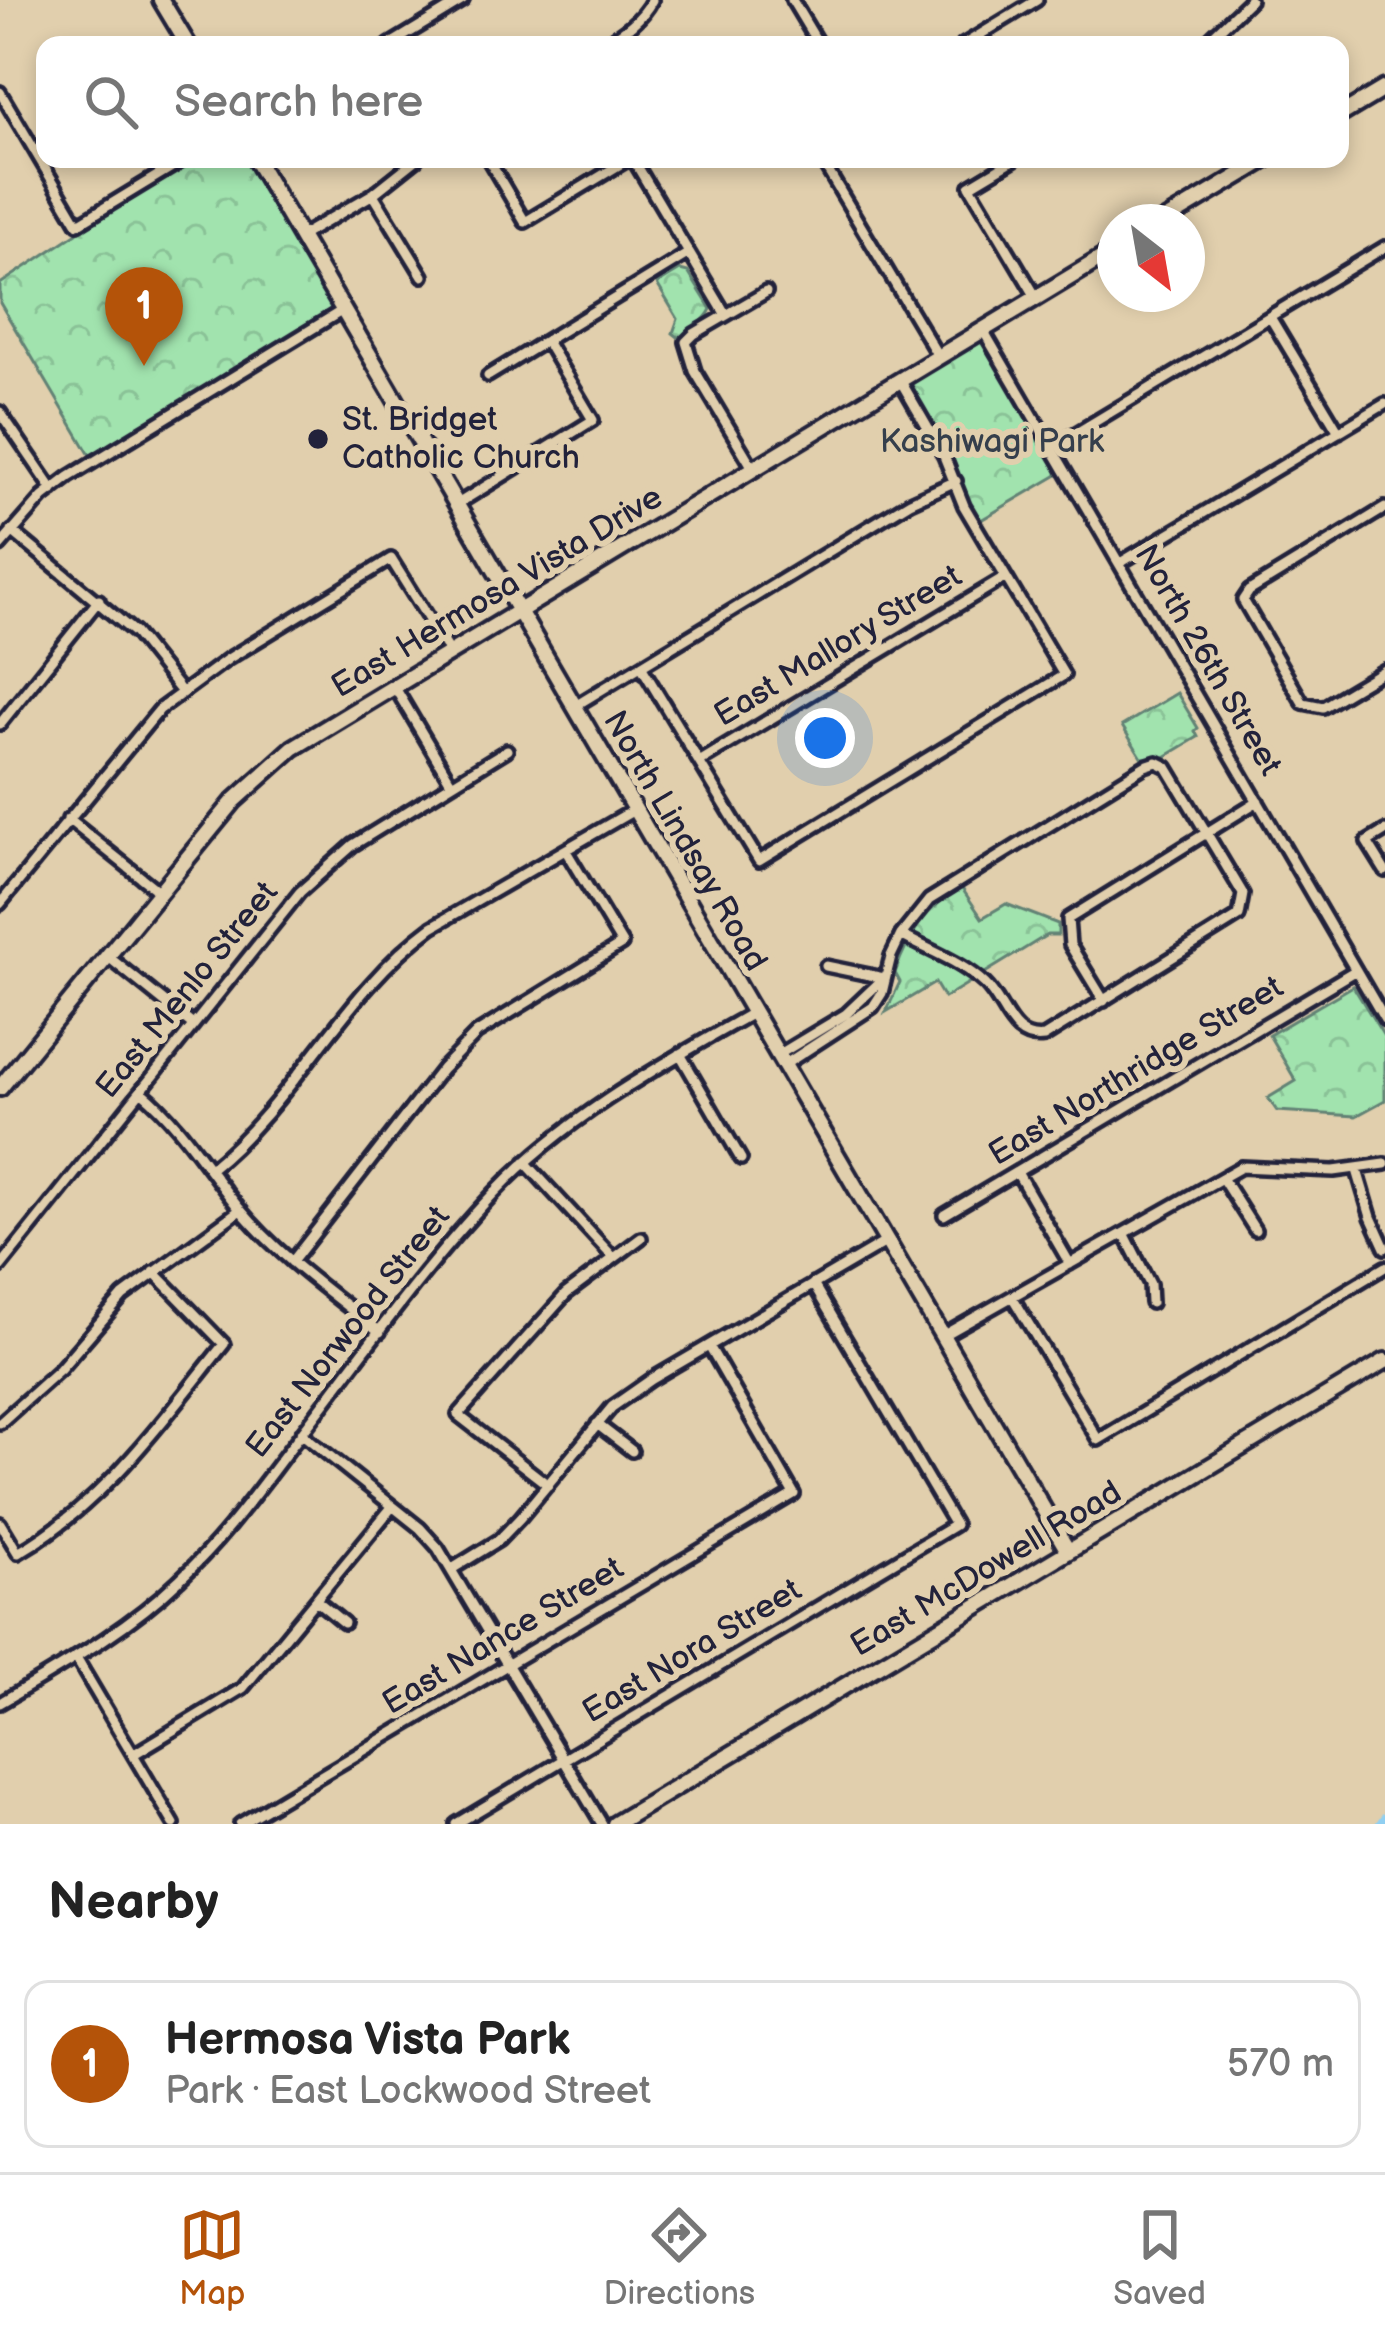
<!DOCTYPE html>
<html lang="en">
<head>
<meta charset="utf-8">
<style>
	body { margin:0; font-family:"Balsamiq Sans",sans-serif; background:#f2f2f2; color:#222 }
	.compass { position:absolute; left:1097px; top:204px; width:108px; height:108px; border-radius:50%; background:#fff; box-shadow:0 6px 18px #0003; rotate:149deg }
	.you { position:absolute; left:825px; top:738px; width:42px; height:42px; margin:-30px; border:9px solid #fff; border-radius:50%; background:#1a73e8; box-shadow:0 0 0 18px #1a73e833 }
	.badge { display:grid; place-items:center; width:78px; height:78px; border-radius:50%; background:#b45309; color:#fff; font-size:39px; font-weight:700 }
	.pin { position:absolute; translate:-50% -99px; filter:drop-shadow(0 3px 6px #0008) }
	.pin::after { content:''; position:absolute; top:63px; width:42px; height:36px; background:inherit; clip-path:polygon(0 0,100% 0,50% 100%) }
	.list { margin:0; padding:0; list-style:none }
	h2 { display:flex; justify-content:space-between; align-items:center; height:156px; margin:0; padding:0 48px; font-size:51px }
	h2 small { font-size:39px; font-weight:400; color:#767676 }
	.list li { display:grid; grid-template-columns:78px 1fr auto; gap:36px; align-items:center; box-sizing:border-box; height:168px; margin:0 24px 24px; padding:0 24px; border:3px solid #e0e0e0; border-radius:24px }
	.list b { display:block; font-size:45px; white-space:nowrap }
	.list p { margin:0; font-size:39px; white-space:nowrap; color:#767676 }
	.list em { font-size:39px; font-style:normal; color:#767676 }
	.icon { flex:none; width:66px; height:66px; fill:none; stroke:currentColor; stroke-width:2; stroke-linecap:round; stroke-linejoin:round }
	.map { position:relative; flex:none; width:1385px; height:1824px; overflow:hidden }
	.search { position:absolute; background:#fff; box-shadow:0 6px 18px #0003; left:36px; right:36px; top:36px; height:132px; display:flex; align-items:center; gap:30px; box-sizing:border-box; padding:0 42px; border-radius:24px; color:#767676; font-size:45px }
	.sheet { height:348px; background:#fff }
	nav { display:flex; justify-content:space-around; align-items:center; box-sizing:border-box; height:168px; border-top:3px solid #e0e0e0; background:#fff; font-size:33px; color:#767676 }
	nav a { display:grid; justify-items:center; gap:6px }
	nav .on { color:#b45309 }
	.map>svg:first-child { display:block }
	.forest { fill:url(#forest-crowns); stroke:#628274; stroke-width:3 }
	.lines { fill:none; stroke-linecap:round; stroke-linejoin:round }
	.canal { stroke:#90cff1; stroke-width:9 }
	.street-casing { stroke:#22223b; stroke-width:18 }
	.secondary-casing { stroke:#22223b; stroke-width:22 }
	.street { stroke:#e1cfad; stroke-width:9 }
	.secondary { stroke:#e1cfad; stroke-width:14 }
	.poi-dot { fill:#22223b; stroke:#e1cfad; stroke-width:4.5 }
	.labels { text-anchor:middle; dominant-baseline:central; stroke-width:12; stroke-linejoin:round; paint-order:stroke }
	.poi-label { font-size:33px; fill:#22223b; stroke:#e1cfad; text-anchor:start }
	.park-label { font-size:33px; fill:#353f4c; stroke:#e1cfad }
	.street-label { font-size:33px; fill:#22223b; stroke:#e1cfad }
</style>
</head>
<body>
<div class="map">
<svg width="1385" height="1824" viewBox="0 0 1385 1824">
	<defs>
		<pattern id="forest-crowns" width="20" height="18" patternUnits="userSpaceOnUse" patternTransform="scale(3)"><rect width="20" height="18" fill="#a1e3ae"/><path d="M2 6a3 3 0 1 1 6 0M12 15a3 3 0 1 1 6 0" fill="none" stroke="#8ac297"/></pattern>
	</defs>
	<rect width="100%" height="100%" fill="#e1cfad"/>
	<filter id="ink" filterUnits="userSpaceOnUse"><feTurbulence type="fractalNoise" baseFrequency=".00833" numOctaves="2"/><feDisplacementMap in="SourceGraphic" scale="24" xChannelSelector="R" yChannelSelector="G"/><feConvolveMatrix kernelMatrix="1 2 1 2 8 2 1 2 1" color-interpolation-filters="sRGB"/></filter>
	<g filter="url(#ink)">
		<!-- forest -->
		<path class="forest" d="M185 159H255L343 310 94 462 0 303V284L77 233 78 224Z
			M680 270 688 272 711 309C706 322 690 328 682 340L673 333 678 319 657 284Z
			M983 329 1066 470 974 524 956 481 900 380Z
			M1177 693 1198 728 1195 731 1198 737 1163 758H1142L1122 726Z
			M961 887 982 918 1006 904 1058 924V935H1047L944 998 935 983 886 1012 900 982 895 973C908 935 926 908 961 887Z
			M1353 986 1385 1038V1100L1356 1116 1277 1111 1268 1098 1296 1081 1269 1035Z"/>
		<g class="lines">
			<!-- canal -->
			<path class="canal" d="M1380 1824 1385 1817"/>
			<!-- street casing -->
			<g class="street-casing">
				<path id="street" d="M792 0 819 45
					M389 45 463 0
					M603 45C622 33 642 20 652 0
					M963 45 1037 0
					M1203 45 1250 0
					M0 92 78 224 185 159
					M488 159 525 222 629 159
					M633 159 726 315
					M821 159 938 356
					M1015 159 970 186 1036 297
					M373 194 423 276
					M301 236 373 194 417 159
					M1270 317 1339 432
					M983 330 1385 1020
					M488 376 689 253
					M0 412 53 490
					M1053 447 1385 247
					M753 468 695 371 686 342 694 334 766 292
					M459 503 593 420 546 341
					M1385 508 1249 591 1243 600 1303 703 1323 707 1385 670
					M12 531 135 633 181 691
					M0 546 43 497 69 477 343 310
					M1120 563 1385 404
					M641 666 759 861 1064 675 964 506 944 456 900 380
					M394 686 452 784
					M575 706 910 502 956 481
					M0 724 99 600
					M699 762 1006 577
					M68 819 158 891
					M1385 831 1367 842 1385 871
					M0 904 160 709 228 659 391 559 449 652
					M106 955 193 1025
					M826 966 884 978
					M1104 1001 1070 945 1068 919 1258 801
					M680 1054 741 1159
					M778 1055 846 1014 884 978
					M784 1065 873 1007 882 993 891 956 901 935 929 900 1145 766 1157 762 1167 767 1243 894 1239 916 1044 1037C1010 1042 1006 1004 985 984 962 962 928 950 901 935
					M141 1091C181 1124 206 1167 238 1207 278 1256 331 1293 380 1332
					M525 1162 612 1256
					M210 1169C296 1100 342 993 432 927L634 810
					M1357 1170 1371 1217 1385 1248
					M1018 1174 1070 1264
					M1222 1178 1255 1230
					M944 1215 1356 970
					M1124 1233 1150 1284 1151 1303
					M292 1262 442 1069 477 1033 622 944 566 851
					M0 1267 300 892 353 845 507 750
					M1013 1298 1098 1440 1385 1267
					M944 1335 1241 1167 1334 1171 1385 1164
					M0 1423 60 1369 123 1296 240 1210
					M597 1424 632 1451
					M301 1433 420 1528 438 1548 602 1824
					M548 1485 458 1415 566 1294 641 1238
					M0 1523 18 1553C105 1503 162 1421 224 1344L154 1272
					M452 1569 499 1540 520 1518 612 1407 652 1379 889 1240
					M317 1601 344 1623
					M76 1658 174 1824
					M0 1703C62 1666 127 1630 179 1580 226 1537 262 1484 301 1434 363 1353 424 1267 494 1193 568 1115 661 1065 754 1012
					M134 1754 243 1688 392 1507
					M240 1824 794 1494 709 1346
					M456 1824 955 1525 813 1284"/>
			</g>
			<!-- secondary casing -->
			<g class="secondary-casing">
				<path id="secondary" d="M161 0 188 45
					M1340 115 1385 88
					M255 159 1068 1551
					M1162 222 1267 159
					M0 1088 234 801 293 748 1115 250
					M615 1824 1385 1361"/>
			</g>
			<!-- street -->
			<use href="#street" class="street"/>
			<!-- secondary -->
			<use href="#secondary" class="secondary"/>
		</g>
	</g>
	<!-- markers -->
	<circle class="poi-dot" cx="318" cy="439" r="12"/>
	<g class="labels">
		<!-- poi labels -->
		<g class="poi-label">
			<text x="342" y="420">St. Bridget<tspan x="342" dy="38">Catholic Church</tspan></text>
		</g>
		<!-- park labels -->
		<g class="park-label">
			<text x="992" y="442">Kashiwagi Park</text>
		</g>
		<!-- street labels -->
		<g class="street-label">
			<text transform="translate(497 592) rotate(-31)">East Hermosa Vista Drive</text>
			<text transform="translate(838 646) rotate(-31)">East Mallory Street</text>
			<text transform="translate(1208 660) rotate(60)">North 26th Street</text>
			<text transform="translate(685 841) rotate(60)">North Lindsay Road</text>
			<text transform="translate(187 990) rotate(-51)">East Menlo Street</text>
			<text transform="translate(1136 1071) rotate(-31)">East Northridge Street</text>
			<text transform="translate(348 1332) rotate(-52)">East Norwood Street</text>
			<text transform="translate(986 1569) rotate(-31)">East McDowell Road</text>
			<text transform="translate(503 1636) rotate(-31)">East Nance Street</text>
			<text transform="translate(692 1651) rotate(-31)">East Nora Street</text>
		</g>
	</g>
</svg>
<svg class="compass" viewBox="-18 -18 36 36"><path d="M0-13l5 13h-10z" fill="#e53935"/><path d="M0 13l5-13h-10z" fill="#767676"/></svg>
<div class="you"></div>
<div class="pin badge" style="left:144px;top:366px">1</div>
<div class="search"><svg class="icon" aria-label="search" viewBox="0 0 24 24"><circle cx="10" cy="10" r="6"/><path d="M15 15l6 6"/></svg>Search here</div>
</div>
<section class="sheet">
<h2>Nearby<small></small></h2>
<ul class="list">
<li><span class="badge">1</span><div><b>Hermosa Vista Park</b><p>Park · East Lockwood Street</p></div><em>570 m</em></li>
</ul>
</section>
<nav>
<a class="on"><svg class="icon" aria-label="map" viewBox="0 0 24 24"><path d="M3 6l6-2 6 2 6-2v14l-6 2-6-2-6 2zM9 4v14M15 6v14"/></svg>Map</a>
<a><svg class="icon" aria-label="directions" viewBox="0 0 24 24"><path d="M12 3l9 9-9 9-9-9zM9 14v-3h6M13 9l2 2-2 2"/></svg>Directions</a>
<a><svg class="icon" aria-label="saved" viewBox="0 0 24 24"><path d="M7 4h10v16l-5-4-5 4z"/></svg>Saved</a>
</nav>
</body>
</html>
